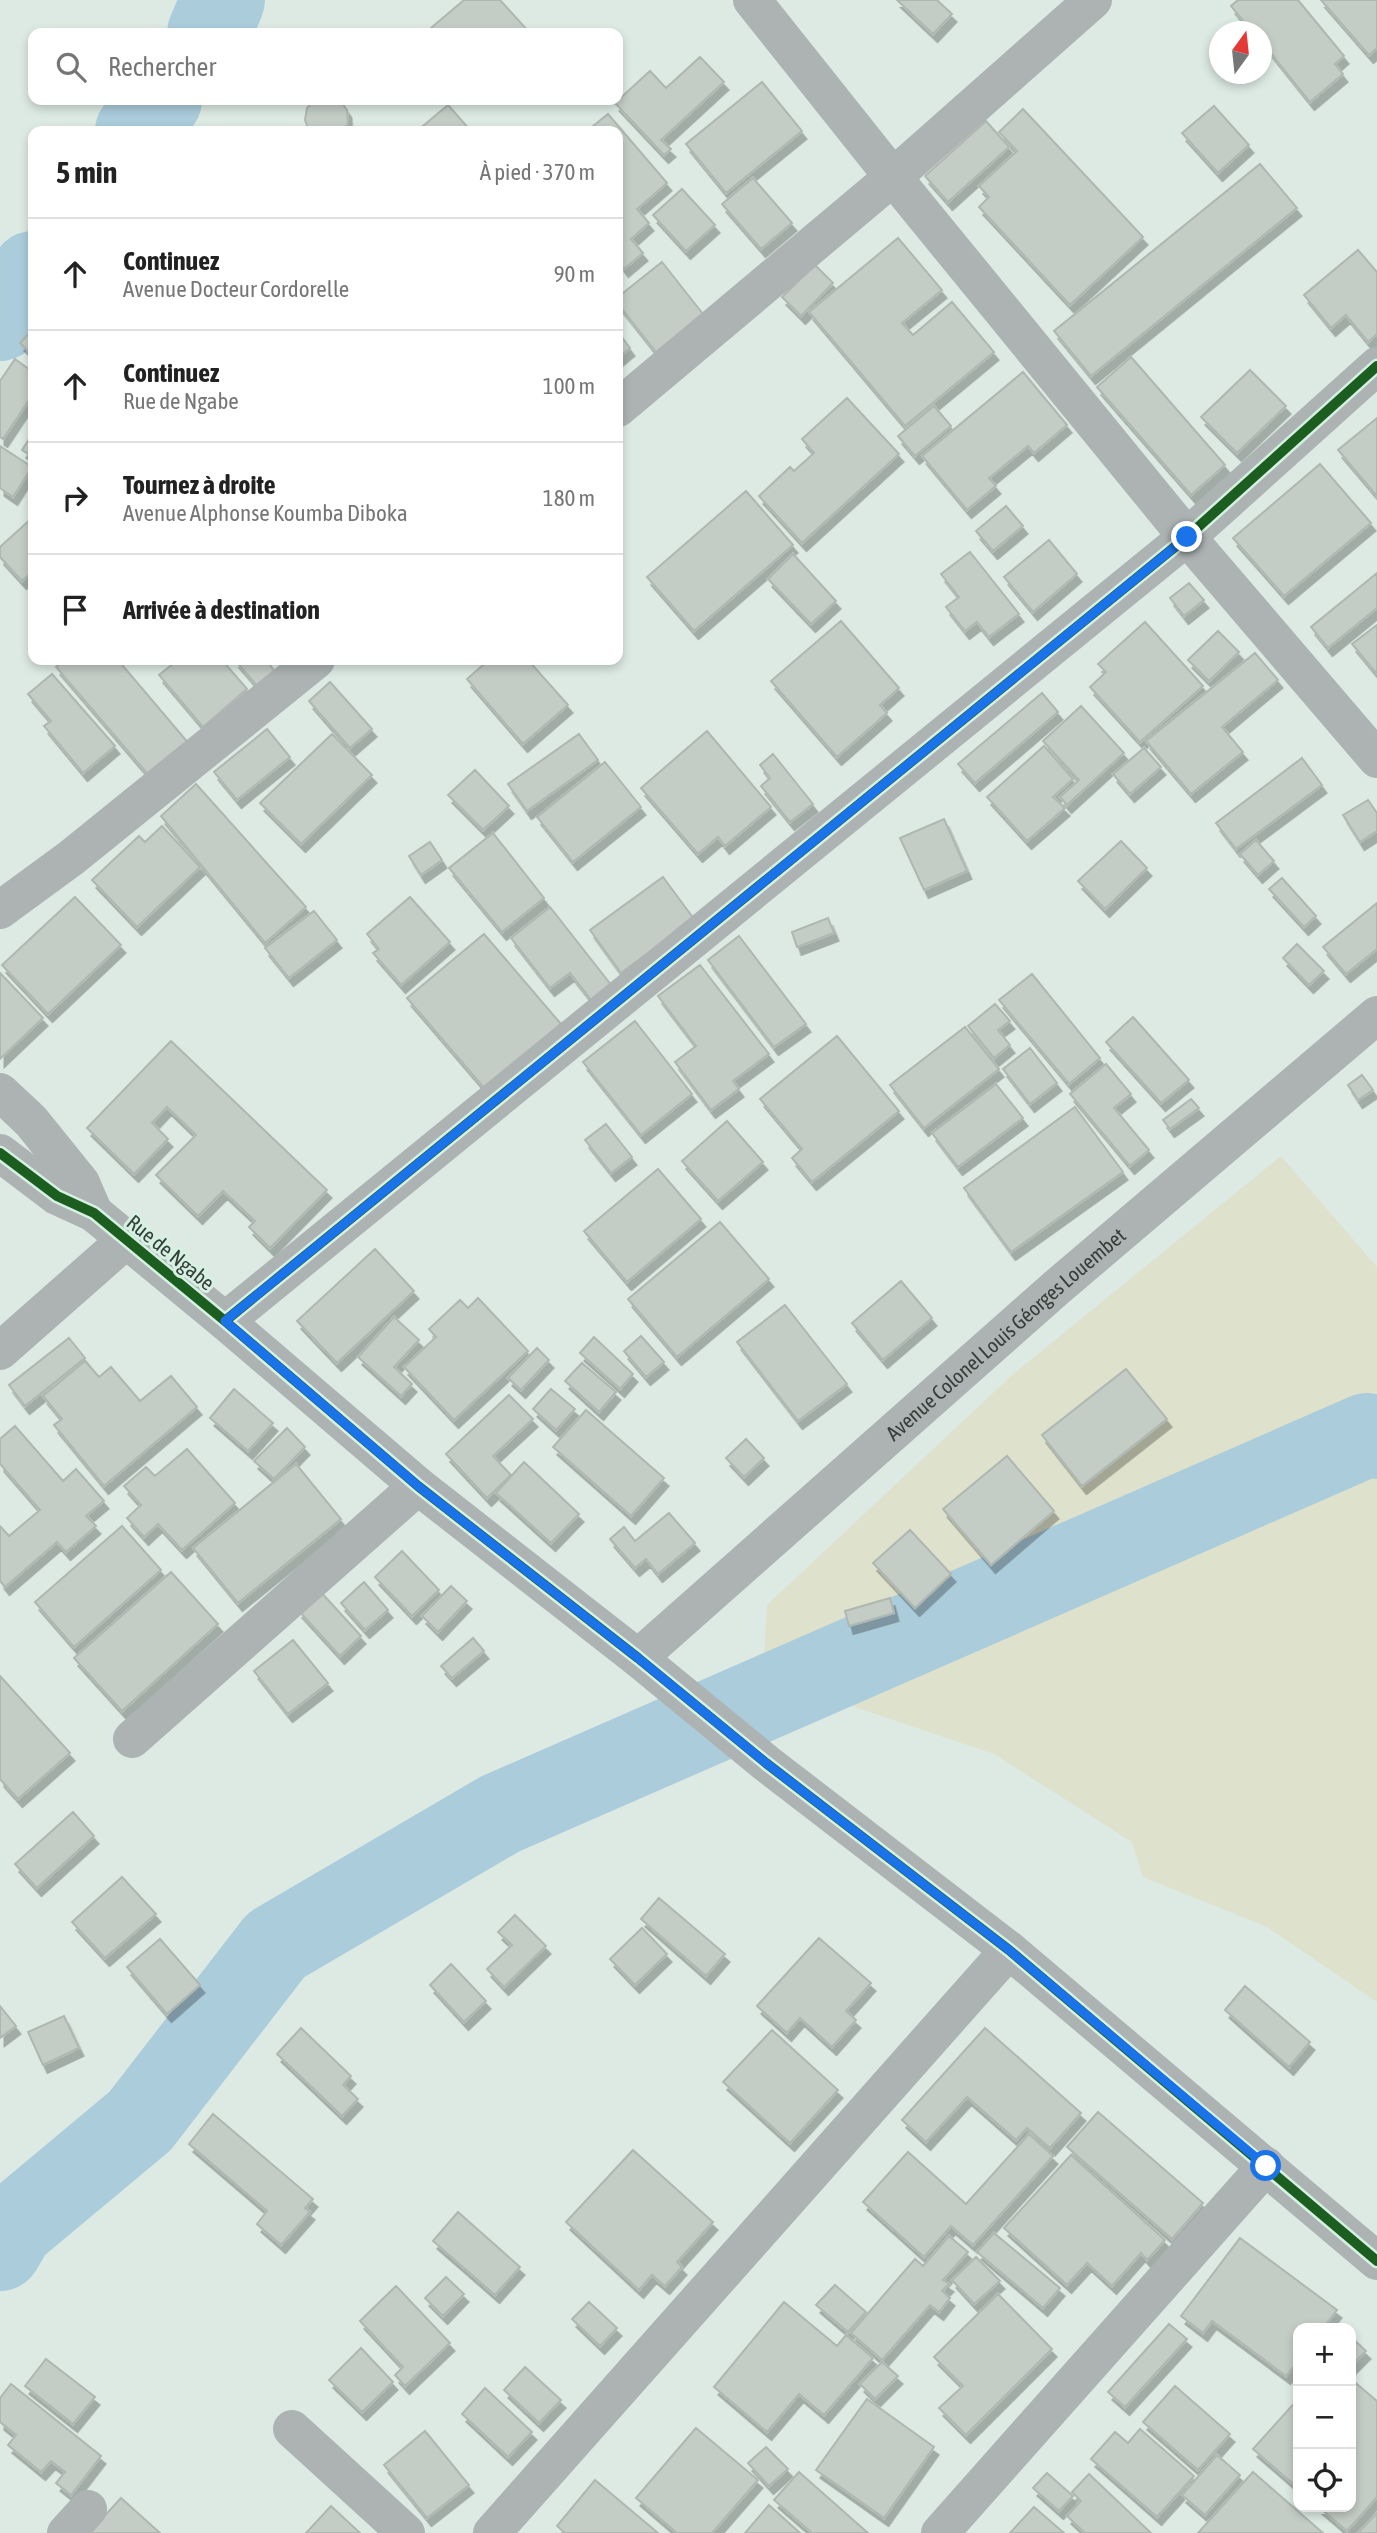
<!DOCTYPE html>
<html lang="fr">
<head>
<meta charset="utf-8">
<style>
	body { margin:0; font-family:"Asap Condensed",sans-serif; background:#f6f6f6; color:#222 }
	.controls { position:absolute; right:21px; bottom:21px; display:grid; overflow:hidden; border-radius:14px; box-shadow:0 4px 10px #0003 }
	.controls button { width:63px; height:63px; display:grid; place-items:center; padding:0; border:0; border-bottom:2px solid #e0e0e0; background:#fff; color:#222; font:35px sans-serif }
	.compass { position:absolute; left:1209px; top:21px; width:63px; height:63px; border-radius:50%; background:#fff; box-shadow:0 4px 10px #0003; rotate:15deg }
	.stop { position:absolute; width:21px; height:21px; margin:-16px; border:5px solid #1a73e8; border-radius:50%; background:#fff }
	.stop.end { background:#1a73e8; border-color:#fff; box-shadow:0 2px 7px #0008 }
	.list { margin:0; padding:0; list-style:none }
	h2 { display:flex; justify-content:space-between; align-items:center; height:91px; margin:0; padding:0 28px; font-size:30px }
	h2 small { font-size:23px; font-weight:400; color:#767676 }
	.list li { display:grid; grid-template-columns:46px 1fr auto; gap:21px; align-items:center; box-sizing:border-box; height:112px; padding:0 28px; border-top:2px solid #e0e0e0 }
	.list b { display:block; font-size:26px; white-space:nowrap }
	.list p { margin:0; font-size:23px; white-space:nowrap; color:#767676 }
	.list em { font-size:23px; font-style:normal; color:#767676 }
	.icon { flex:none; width:38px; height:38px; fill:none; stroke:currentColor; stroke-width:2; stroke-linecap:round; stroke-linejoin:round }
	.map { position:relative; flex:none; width:1377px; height:2533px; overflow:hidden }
	.search { position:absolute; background:#fff; box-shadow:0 4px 10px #0003; left:28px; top:28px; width:595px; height:77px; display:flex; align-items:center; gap:18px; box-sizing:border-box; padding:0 24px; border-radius:14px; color:#767676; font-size:26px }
	.panel { position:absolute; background:#fff; box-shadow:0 4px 10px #0003; left:28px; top:126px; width:595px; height:539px; border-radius:14px }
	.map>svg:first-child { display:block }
	.green { fill:#dee1cb }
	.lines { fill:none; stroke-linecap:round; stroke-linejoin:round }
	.river { stroke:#abccdb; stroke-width:84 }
	.building { fill:#c4ccc6; stroke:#afb7b1; stroke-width:2; filter:url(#shadow) }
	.minor { stroke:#adb3b3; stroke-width:38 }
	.cycleway-casing { stroke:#d7f0e4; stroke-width:15 }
	.cycleway { stroke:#1b5e20; stroke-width:10 }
	.route { stroke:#1a73e8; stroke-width:9 }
	.labels { text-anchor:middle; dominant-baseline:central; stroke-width:6; stroke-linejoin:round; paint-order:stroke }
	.street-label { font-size:21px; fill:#353f3a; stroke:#d7f0e4 }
</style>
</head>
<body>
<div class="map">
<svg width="1377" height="2533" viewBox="0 0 1377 2533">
	<defs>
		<filter id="shadow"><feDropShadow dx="4.5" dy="8" stdDeviation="0" flood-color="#0004"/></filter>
	</defs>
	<rect width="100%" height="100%" fill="#ddeae4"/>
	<!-- green -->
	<path class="green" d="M1281 1156 1377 1267V2002L1267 1927 1143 1877 1132 1842 994 1754 763 1676 767 1605 1012 1375Z"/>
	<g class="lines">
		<!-- river -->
		<path class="river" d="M209 33 223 0
			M137 131 160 100
			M0 319 33 273
			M0 2249 13 2227 140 2121 276 1945 500 1814 1367 1435 1377 1437"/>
	</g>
	<!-- building -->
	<path class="building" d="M464 0H500L530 33H425Z
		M897 0H937L952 14 933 34Z
		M1238 0H1298L1344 56 1335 64 1343 74 1310 102 1262 42V32H1252L1231 6Z
		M1321 0H1377V48L1369 55Z
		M700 57 724 82 661 140 671 149 664 155 615 103 650 71 666 88Z
		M762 82 802 131 726 193 686 144Z
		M315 100H340L347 110 348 123 343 131H309L305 120 307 108Z
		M448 105 471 131H417Z
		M1214 106 1249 145 1218 173 1182 133Z
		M1023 109 1143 237 1070 305 979 207 989 197 979 186 1017 151 999 132Z
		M608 114 667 183 637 209 649 223 631 239 643 253 624 269 618 261V131H587Z
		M986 121 1009 147 948 202 925 176Z
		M1260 164 1297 208 1091 376 1054 331Z
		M753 178 792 223 761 249 722 204Z
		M682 189 715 225 686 251 653 215Z
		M898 238 942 290 902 323 913 335 952 302 994 352 905 426 809 312Z
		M1358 250 1377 272V334L1368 342 1346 315 1331 328 1304 295Z
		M662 262 703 314 656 352 618 304V297Z
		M815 265 833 283 801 316 782 297Z
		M33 329V356L20 343Z
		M618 332 630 348 618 358Z
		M1131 357 1225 465 1191 495 1097 387Z
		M15 359 33 372V394L3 439 0 437V381Z
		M1250 370 1286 406 1237 453 1201 417Z
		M1023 372 1067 425 1034 453 1028 446 989 478 996 486 967 510 922 456Z
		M847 398 899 454 802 543 759 496 790 467 794 471 814 453 802 439Z
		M934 406 951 426 915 456 898 436Z
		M1377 418V496L1338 450Z
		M33 433V457L22 450Z
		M0 446 32 467 13 497 0 488Z
		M1320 464 1371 523 1284 596 1233 538Z
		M746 491 793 545 694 631 647 577Z
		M1006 506 1023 526 993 551 976 531Z
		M33 517V571L22 581 0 557V547Z
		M1049 540 1077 574 1033 612 1004 577Z
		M970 552 1019 614 989 637 977 622 965 631 946 607 959 597 941 574Z
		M793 554 836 601 811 624 768 579Z
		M1377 573V608L1328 648 1311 627Z
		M1189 583 1204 600 1184 616 1170 598Z
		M841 621 899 688 880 705 887 713 837 757 771 681Z
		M1145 622 1203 686 1140 742 1090 687 1106 672 1098 664Z
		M1377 625V672L1376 673 1352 644Z
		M1218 631 1239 652 1209 681 1188 660Z
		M1255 653 1278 680 1222 727 1243 752 1191 794 1146 741Z
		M65 660H118L190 745 151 778 56 667Z
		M178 660H222L247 689 203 727 159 675Z
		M235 660H266L276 673 258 687Z
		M478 660H528L568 705 523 744 467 679 483 665Z
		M52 674 115 746 83 773 44 726 51 721 28 694Z
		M330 682 372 729 350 748 309 701Z
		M1042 693 1058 712 975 783 958 764Z
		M1081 706 1124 753 1067 805 1060 797 1079 780 1043 741Z
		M267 729 290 757 237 800 214 772Z
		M707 731 771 807 725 846 718 837 698 854 641 788Z
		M332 734 372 775 301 844 260 803Z
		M579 734 598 760 527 811 508 784Z
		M1044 746 1073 779 1053 797 1065 808 1027 841 987 797Z
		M1144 748 1161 767 1130 794 1113 774Z
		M773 754 813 804 790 822 761 786 770 778 760 765Z
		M1302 758 1322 785 1236 849 1216 823Z
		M605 762 641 807 573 862 537 817Z
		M475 770 509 806 483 830 448 795Z
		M196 784 306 907 265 943 161 816Z
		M1368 800 1377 813V831L1360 842 1343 815Z
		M944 819 967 871 924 890 900 838Z
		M162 826 200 867 137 927 92 880 139 836 145 842Z
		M493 833 544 898 502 932 449 868Z
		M1256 840 1274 861 1258 875 1240 854Z
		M1121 841 1147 868 1105 909 1078 881Z
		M430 842 442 860 421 875 409 856Z
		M663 877 694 919 621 973 590 930Z
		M1282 878 1316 916 1304 927 1269 889Z
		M75 897 121 945 48 1014 2 965Z
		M410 897 450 942 401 985 373 953 379 949 367 934Z
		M1377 903V949L1346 974 1323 947Z
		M550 907 612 986 592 1001 570 973 550 988 511 938Z
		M314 911 337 940 289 978 265 948Z
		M828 918 834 933 797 947 792 932Z
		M484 934 561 1024 485 1089 407 998Z
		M739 936 806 1024 774 1047 708 960Z
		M1297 944 1324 971 1309 985 1283 958Z
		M700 965 769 1054 733 1081 739 1089 711 1110 675 1062 696 1046 658 996Z
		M0 973 43 1018 0 1059Z
		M1032 974 1100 1058 1069 1084 999 1000Z
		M995 1004 1010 1021 998 1030 1010 1045 994 1058 968 1026Z
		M1133 1017 1189 1080 1161 1103 1106 1042Z
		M635 1021 692 1094 641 1135 583 1062Z
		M965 1027 999 1069 924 1128 890 1085Z
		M837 1036 899 1111 812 1182 792 1158 802 1149 760 1099Z
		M171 1041 327 1190 270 1248 249 1227 255 1221 223 1191 198 1216 156 1175 196 1135 167 1107 152 1123 168 1139 134 1174 87 1128Z
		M1030 1048 1057 1083 1030 1104 1003 1069Z
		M1106 1064 1131 1094 1114 1108 1149 1150 1130 1166 1070 1094Z
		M1362 1075 1373 1090 1358 1100 1348 1085Z
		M996 1084 1023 1118 958 1167 932 1133Z
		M1191 1099 1199 1108 1170 1129 1163 1120Z
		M1075 1107 1123 1172 1011 1252 964 1188Z
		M727 1121 763 1162 718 1201 682 1161Z
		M606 1124 632 1157 611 1173 585 1140Z
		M658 1169 701 1219 627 1282 584 1231Z
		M720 1222 769 1279 677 1357 628 1299Z
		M375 1249 414 1291 337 1363 297 1321Z
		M901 1281 932 1318 883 1360 852 1323Z
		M478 1298 528 1351 454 1420 404 1367 436 1337 429 1329 460 1300 468 1308Z
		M785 1305 847 1384 798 1421 737 1342Z
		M394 1317 419 1340 394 1367 412 1384 401 1396 358 1357Z
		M641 1336 664 1362 646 1377 624 1351Z
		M594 1337 633 1374 620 1389 580 1353Z
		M69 1338 85 1358 25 1406 9 1385Z
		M537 1348 549 1360 521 1390 508 1378Z
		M85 1361 99 1377 111 1367 140 1401 171 1376 197 1407 104 1486 54 1425 62 1419 43 1396Z
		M582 1363 616 1392 599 1412 565 1381Z
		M1126 1369 1167 1419 1082 1486 1042 1435Z
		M234 1389 273 1423 248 1451 210 1418Z
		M551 1389 575 1409 556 1430 533 1409Z
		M509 1395 533 1419 493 1456 511 1475 487 1498 446 1454Z
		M586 1410 664 1478 631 1516 553 1447Z
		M15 1426 63 1481 76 1469 104 1501 86 1516 96 1526 66 1552 57 1542 5 1587 0 1581V1526L9 1536 40 1510 0 1464V1439Z
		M287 1428 305 1447 274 1479 254 1461Z
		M746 1439 764 1458 744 1477 726 1458Z
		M187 1449 235 1503 182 1550 158 1524 144 1537 127 1518 141 1505 124 1486 146 1467 155 1476Z
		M1007 1456 1054 1511 991 1565 943 1509Z
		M524 1462 579 1514 551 1543 496 1493Z
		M296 1464 341 1519 238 1603 193 1548Z
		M669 1513 695 1543 658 1574 646 1559 635 1568 610 1539 624 1527 635 1541Z
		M122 1526 161 1570 74 1647 35 1602Z
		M910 1530 951 1574 915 1608 873 1563Z
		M402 1551 439 1590 412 1616 375 1577Z
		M171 1572 218 1624 122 1711 74 1658Z
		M364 1582 388 1610 365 1630 341 1603Z
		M451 1586 467 1601 438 1632 422 1616Z
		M319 1590 361 1636 340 1656 298 1610Z
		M890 1598 894 1613 849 1626 845 1611Z
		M473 1638 484 1651 452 1678 441 1666Z
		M293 1640 328 1683 288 1714 254 1671Z
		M0 1676 70 1753 18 1799 0 1779Z
		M73 1812 94 1836 37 1888 15 1864Z
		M122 1877 156 1914 105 1958 72 1922Z
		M659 1898 725 1954 706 1976 641 1919Z
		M515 1915 546 1946 504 1987 487 1969 512 1945 498 1932Z
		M642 1928 667 1954 635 1985 610 1959Z
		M819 1938 871 1983 846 2011 856 2020 832 2047 800 2018 787 2033 757 2006Z
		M160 1939 200 1985 167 2014 127 1967Z
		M451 1964 486 2001 464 2022 430 1985Z
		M1245 1986 1310 2042 1289 2067 1225 2010Z
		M0 2006 16 2026 0 2038Z
		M64 2016 79 2048 43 2065 28 2032Z
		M301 2028 351 2076 343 2085 358 2099 342 2116 277 2054Z
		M985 2028 1081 2113 1050 2148 1027 2128 1016 2140 967 2097 926 2142 902 2120Z
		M772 2030 838 2090 790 2143 723 2082Z
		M1098 2112 1203 2203 1172 2239 1067 2147Z
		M213 2114 313 2199 305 2208 310 2212 281 2245 257 2224 267 2211 189 2144Z
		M1029 2134 1053 2156 973 2245 951 2226 924 2257 863 2202 908 2152 966 2204Z
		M633 2150 713 2222 677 2262 682 2267 665 2286 652 2275 639 2290 566 2222Z
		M1071 2155 1165 2240 1147 2260 1141 2253 1112 2286 1087 2263 1067 2285 1004 2228Z
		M458 2212 520 2267 495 2295 433 2241Z
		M994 2233 1060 2288 1043 2308 977 2252Z
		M949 2236 968 2252 943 2280 949 2284 942 2291 950 2298 939 2312 930 2305 882 2360 851 2333 915 2259 923 2266Z
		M1240 2238 1337 2310 1323 2328H1298V2361L1286 2376 1212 2321 1203 2333 1181 2316Z
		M976 2257 1000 2281 974 2304 952 2280Z
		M446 2277 464 2294 443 2316 425 2298Z
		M835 2285 866 2312 848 2332 816 2305Z
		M396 2286 450 2343 405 2386 395 2375 403 2367 360 2321Z
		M998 2294 1052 2349 966 2435 939 2408 963 2386 934 2357Z
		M589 2302 617 2328 600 2346 572 2319Z
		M784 2302 837 2346 846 2335 873 2358 824 2415 799 2394 767 2432 714 2387Z
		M1169 2324 1187 2339 1125 2407 1108 2392Z
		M1351 2337 1366 2351 1351 2366Z
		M361 2348 393 2382 362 2412 329 2380Z
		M46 2359 95 2397 73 2424 25 2386Z
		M882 2362 898 2376 875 2399 860 2384Z
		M525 2367 561 2400 539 2423 504 2390Z
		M1351 2379 1377 2401V2497L1347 2531 1319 2507H1351Z
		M11 2384 101 2456 71 2495 56 2483 65 2472 51 2461 41 2472 8 2445 16 2435 0 2422V2398Z
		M1175 2386 1230 2434 1198 2470 1143 2422Z
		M485 2388 532 2432 508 2457 462 2414Z
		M867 2399 934 2447 884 2518 816 2470Z
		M1298 2399V2488L1253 2449Z
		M696 2428 758 2480 712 2533H677L636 2498Z
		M1140 2429 1194 2476 1157 2517 1091 2459 1115 2432 1128 2443Z
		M425 2431 469 2485 427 2518 384 2465Z
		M766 2447 788 2469 769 2486 748 2463Z
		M1217 2455 1240 2475 1205 2515 1182 2495Z
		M799 2472 868 2533H812L774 2500Z
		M1253 2472 1323 2533H1198Z
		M1047 2473 1073 2496 1059 2511 1033 2488Z
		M1089 2474 1151 2533H1085L1067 2516 1081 2501 1072 2492Z
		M595 2480 658 2533H565L557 2526Z
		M121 2498 160 2533H89Z
		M769 2505 800 2533H745Z
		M331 2506 360 2533H306Z
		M1034 2507 1064 2533H1010Z
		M1377 2513V2533H1358Z"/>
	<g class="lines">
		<!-- minor -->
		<g class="minor">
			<path d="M752 0 893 177 1187 537 1377 759"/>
			<path d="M618 408 893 177 1093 0"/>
			<path d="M0 910 71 858 316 660"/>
			<path d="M0 1092 31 1121 81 1183 94 1213"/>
			<path d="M0 1153 57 1196 94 1213 225 1321 418 1486 638 1658 766 1763 1009 1950 1377 2261"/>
			<path d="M225 1321 1187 537 1377 366"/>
			<path d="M0 1351 126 1240"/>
			<path id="s1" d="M638 1658 1056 1288 1377 1015"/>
			<path d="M132 1739 418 1486"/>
			<path d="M292 2429 406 2533"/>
			<path d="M66 2533 88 2509"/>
			<path d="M492 2533 1009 1950"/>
			<path d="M940 2533 1266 2166"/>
		</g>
		<!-- cycleway casing -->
		<g class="cycleway-casing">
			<path id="cycleway" d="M0 1153 57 1196 94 1213 225 1321 418 1486 638 1658 766 1763 1009 1950 1377 2261
				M225 1321 1187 537 1377 366"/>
		</g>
		<!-- cycleway -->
		<use href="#cycleway" class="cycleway"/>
	</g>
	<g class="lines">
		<!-- route -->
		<path class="route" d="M1187 537 225 1321 418 1486 638 1658 766 1763 1009 1950 1266 2166"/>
	</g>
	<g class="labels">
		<!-- street labels -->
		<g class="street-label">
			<text transform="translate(171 1252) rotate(39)">Rue de Ngabe</text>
			<text stroke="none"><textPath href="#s1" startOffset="490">Avenue Colonel Louis Géorges Louembet</textPath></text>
		</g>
	</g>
</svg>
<div class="controls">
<button>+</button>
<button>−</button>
<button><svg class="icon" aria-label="locate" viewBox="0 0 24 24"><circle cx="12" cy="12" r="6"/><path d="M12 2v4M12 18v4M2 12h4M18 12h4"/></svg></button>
</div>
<svg class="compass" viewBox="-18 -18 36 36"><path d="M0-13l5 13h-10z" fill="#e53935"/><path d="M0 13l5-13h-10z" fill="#767676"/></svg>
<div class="stop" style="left:1266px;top:2166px"></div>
<div class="stop end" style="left:1187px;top:537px"></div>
<div class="search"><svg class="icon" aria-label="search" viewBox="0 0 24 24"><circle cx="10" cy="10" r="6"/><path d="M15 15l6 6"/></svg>Rechercher</div>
<section class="panel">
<h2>5 min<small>À pied · 370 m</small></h2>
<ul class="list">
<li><svg class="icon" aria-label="ahead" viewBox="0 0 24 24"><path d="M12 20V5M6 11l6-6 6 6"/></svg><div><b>Continuez</b><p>Avenue Docteur Cordorelle</p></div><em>90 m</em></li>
<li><svg class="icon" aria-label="ahead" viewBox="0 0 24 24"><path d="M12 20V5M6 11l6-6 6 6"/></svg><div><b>Continuez</b><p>Rue de Ngabe</p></div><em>100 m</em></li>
<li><svg class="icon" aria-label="right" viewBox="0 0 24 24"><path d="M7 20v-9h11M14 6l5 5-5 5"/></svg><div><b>Tournez à droite</b><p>Avenue Alphonse Koumba Diboka</p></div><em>180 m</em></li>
<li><svg class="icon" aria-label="arrive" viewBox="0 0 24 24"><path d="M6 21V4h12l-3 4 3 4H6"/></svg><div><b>Arrivée à destination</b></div></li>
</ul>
</section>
</div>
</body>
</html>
